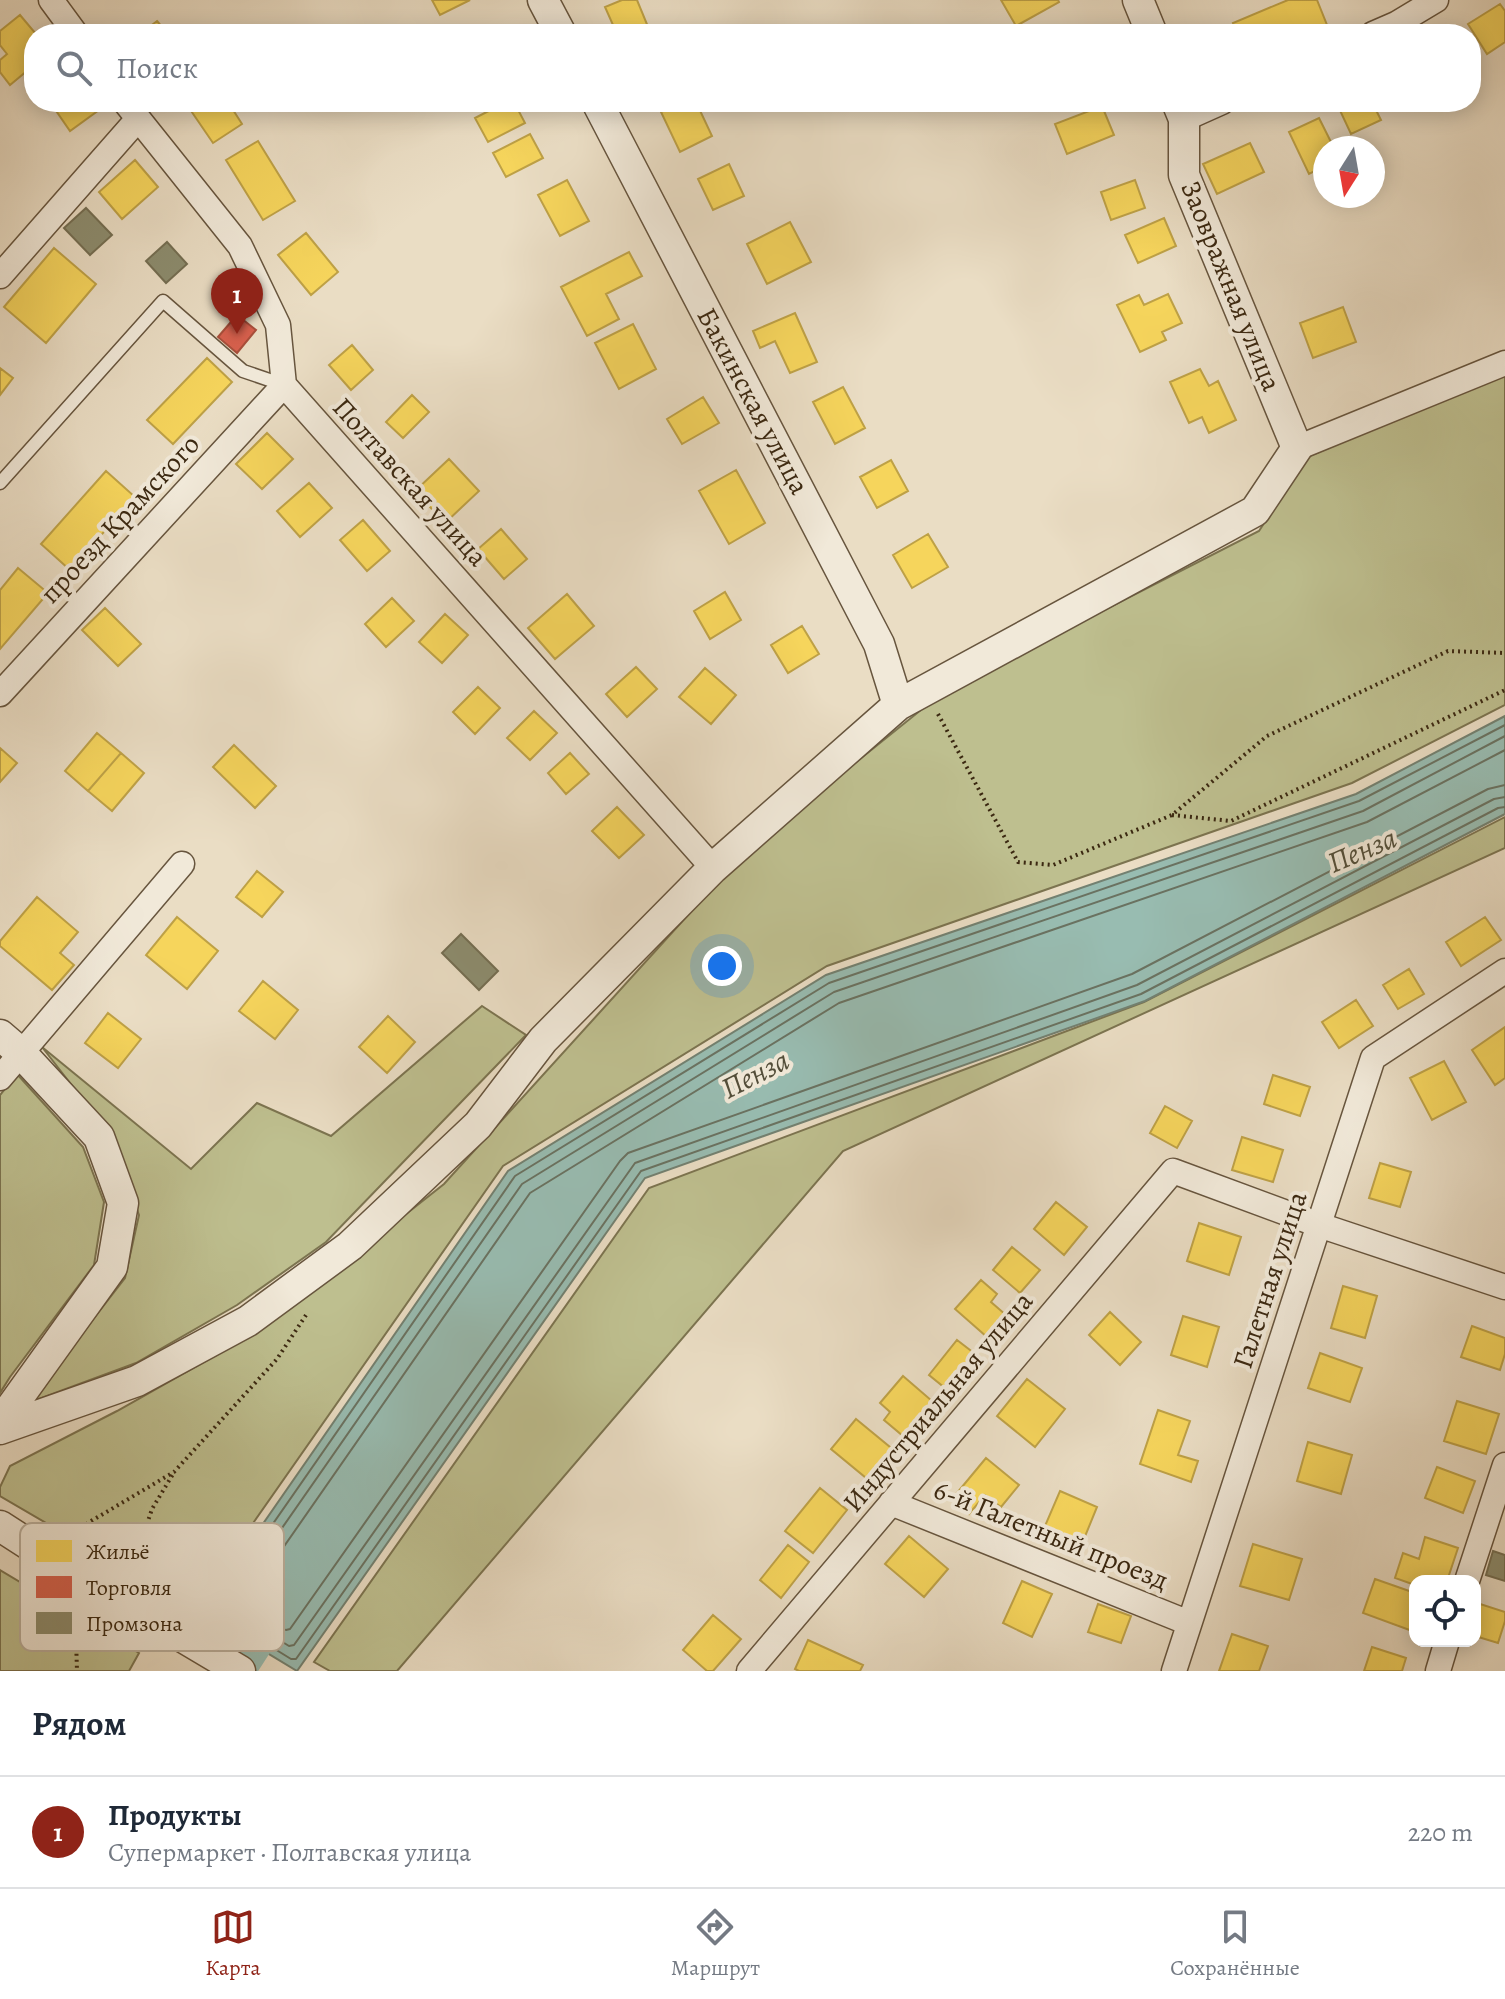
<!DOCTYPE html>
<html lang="ru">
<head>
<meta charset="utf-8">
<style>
	body { margin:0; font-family:Alegreya,serif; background:#f6f6f7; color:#1f2937 }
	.controls { position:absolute; right:24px; bottom:24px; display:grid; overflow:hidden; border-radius:16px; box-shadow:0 4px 20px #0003 }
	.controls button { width:72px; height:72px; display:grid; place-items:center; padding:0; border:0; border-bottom:2px solid #e0e1e3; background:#fff; color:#1f2937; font:40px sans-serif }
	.compass { position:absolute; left:1313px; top:136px; width:72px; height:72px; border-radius:50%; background:#fff; box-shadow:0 4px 20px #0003; rotate:191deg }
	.you { position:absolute; left:722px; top:966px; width:28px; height:28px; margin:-20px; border:6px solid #fff; border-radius:50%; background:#1a73e8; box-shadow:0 0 0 12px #1a73e833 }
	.badge { display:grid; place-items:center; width:52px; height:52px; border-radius:50%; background:#8f2418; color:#fff; font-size:26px; font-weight:700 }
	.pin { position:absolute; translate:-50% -66px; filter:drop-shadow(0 2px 4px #0008) }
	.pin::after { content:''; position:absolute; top:42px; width:28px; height:24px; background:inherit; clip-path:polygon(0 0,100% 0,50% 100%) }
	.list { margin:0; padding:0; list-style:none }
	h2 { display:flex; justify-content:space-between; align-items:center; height:104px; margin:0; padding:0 32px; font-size:34px }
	h2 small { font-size:26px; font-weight:400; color:#747a83 }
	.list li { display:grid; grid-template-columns:52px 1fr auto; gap:24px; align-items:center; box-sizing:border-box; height:112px; padding:0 32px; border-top:2px solid #e0e1e3 }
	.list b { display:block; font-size:30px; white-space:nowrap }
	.list p { margin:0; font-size:26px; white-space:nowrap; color:#747a83 }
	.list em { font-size:26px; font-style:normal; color:#747a83 }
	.icon { flex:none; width:44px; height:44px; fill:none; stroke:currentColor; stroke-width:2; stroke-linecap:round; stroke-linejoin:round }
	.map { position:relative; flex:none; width:1505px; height:1671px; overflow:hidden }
	.search { position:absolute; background:#fff; box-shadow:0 4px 20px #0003; left:24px; right:24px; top:24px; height:88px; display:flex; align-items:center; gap:20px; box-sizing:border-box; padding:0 28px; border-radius:32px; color:#747a83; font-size:30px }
	.sheet { height:216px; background:#fff }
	nav { display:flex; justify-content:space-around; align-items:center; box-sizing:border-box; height:112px; border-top:2px solid #e0e1e3; background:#fff; font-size:22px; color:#747a83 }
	nav a { display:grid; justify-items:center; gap:4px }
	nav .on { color:#8f2418 }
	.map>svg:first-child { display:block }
	.green { fill:#bebf8f; stroke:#7c7450; stroke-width:2 }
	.water { fill:#98bcb1; stroke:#738171; stroke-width:2 }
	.homes { fill:#f6d55c; stroke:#bea146; stroke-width:2 }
	.shops { fill:#d6604d; stroke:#a84f3b; stroke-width:2 }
	.industry { fill:#8c8c6e; stroke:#746e52; stroke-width:2 }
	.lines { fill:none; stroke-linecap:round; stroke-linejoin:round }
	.shore { stroke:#6a7261; stroke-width:2 }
	.river { stroke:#98bcb1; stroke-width:44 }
	.service-casing { stroke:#67553e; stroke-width:15 }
	.minor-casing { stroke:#67553e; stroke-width:27 }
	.tertiary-casing { stroke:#67553e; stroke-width:33 }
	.path { stroke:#3b2811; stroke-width:4; stroke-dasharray:2 4; stroke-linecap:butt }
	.service { stroke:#f1e9d9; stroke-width:12 }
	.minor { stroke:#f1e9d9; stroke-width:24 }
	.tertiary { stroke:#f1e9d9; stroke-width:30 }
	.labels { text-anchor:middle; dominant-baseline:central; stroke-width:8; stroke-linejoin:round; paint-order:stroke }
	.street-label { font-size:28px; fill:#3b2811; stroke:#f1e9d9 }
	.water-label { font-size:30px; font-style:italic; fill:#524d39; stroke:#f1e9d9 }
	.key { fill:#f1e9d9; stroke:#baaf9d; stroke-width:2 }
	.key-label { font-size:22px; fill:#3b2811 }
</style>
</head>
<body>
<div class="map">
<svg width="1505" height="1671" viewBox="0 0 1505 1671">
	<rect width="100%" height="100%" fill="#eaddc4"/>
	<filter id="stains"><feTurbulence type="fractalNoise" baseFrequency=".0025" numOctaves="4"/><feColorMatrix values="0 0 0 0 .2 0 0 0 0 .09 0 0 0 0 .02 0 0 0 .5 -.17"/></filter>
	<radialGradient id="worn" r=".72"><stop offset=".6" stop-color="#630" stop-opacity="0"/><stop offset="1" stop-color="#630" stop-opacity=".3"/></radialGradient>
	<!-- green -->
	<path class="green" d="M1505 373V705L1352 783 827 966 503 1166 193 1609 0 1496V1487L10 1466 117 1411 257 1332 444 1184 747 850 942 693 1259 531 1307 457Z
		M1505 817V848L843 1151 397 1671H330L314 1662 649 1188 1144 1002Z
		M482 1006 526 1035 326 1242 237 1305 136 1363 28 1403 125 1278 139 1215 109 1133 42 1047 191 1169 257 1103 331 1136Z
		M17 1074 83 1147 104 1202 94 1265 10 1377 0 1393V1095Z
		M0 1570 139 1653 129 1671H0Z"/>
	<!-- water -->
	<path class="water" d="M1505 716V814L1145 1001 645 1178 297 1671 201 1613 508 1171 826 975 1356 794Z"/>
	<!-- homes -->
	<path class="homes" d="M432 0H470L440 15Z
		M622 0H637L651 34H617L605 7Z
		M1001 0H1058L1059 2 1016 26Z
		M1288 0H1317L1327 25 1305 34H1238L1233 23Z
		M1500 4 1505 11V42L1487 54 1468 24Z
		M20 15 36 34H34V65L10 85 0 72V60L7 54 0 45V31Z
		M157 21 168 34H140Z
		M50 102H93L99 110 70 131Z
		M185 102H228L242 124 213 143Z
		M506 102H514L525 123 488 142 475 118Z
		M683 102H696L712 136 680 152 661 112Z
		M1342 102H1372L1381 120 1351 134 1337 104Z
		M1102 106 1114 135 1067 154 1055 124Z
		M1319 118 1334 148H1325V166L1309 174 1289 132Z
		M530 134 543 158 506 177 493 153Z
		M258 141 295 201 263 220 226 160Z
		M1250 143 1264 172 1217 194 1203 164Z
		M135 160 158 187 122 219 99 192Z
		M729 164 744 196 713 210 698 179Z
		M567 180 589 221 560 236 538 195Z
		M1135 180 1145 208 1111 220 1101 192Z
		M1164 218 1176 246 1138 263 1125 235Z
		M790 222 811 262 767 284 747 244Z
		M306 233 338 272 311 295 278 255Z
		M54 248 96 284 46 343 4 307Z
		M629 252 642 276 606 294 619 319 587 336 561 287Z
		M1168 294 1182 323 1162 332 1166 340 1140 352 1117 305 1139 295 1144 305Z
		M1343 307 1356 342 1313 358 1300 323Z
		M795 313 817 362 790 373 775 341 760 348 753 331Z
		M633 324 656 369 619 389 595 343Z
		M352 345 373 370 351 390 329 365Z
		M207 358 232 382 173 444 147 420Z
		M0 368 13 378 0 395Z
		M1200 369 1209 386 1218 381 1236 420 1209 433 1202 417 1189 423 1170 382Z
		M843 387 865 428 835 444 813 402Z
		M412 395 429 412 403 438 386 422Z
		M703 397 719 423 682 444 667 419Z
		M267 433 293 459 262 489 236 464Z
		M449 459 479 491 445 523 415 491Z
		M891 460 908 491 877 508 860 477Z
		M736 470 765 523 729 544 699 491Z
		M106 471 135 497 70 570 41 544Z
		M309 483 332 508 300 537 277 511Z
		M363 520 390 551 367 571 340 540Z
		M501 529 527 559 504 579 478 549Z
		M928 534 948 567 912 588 893 555Z
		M18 568 48 593 0 649V590Z
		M725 592 741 620 710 639 694 611Z
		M567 594 594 626 555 659 528 628Z
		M392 598 414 621 386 647 365 624Z
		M105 608 141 644 118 666 82 630Z
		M445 614 468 635 442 663 419 642Z
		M802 626 819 654 788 673 771 645Z
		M636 667 657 689 627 717 606 694Z
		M705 668 736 695 711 724 679 697Z
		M478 687 500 708 475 734 453 712Z
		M534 711 557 733 530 760 507 738Z
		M97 733 121 753 88 791 65 771Z
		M234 745 276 786 255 808 213 767Z
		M0 748 17 763 0 782Z
		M121 753 144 773 112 811 88 791Z
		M570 753 589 774 566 794 548 773Z
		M617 807 644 835 619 858 592 831Z
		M257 871 283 892 262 917 236 897Z
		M37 897 78 932 60 953 74 965 52 990 0 946V941Z
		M177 917 218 951 187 989 146 955Z
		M1485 917 1501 940 1461 966 1446 942Z
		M1409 969 1424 994 1398 1009 1383 985Z
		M263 981 298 1010 275 1039 239 1011Z
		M1356 1000 1373 1026 1339 1048 1322 1022Z
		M108 1013 141 1039 118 1068 85 1043Z
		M388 1016 415 1042 387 1073 359 1047Z
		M1505 1027V1078L1495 1085 1472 1050Z
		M1444 1061 1466 1102 1432 1120 1410 1078Z
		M1273 1075 1310 1087 1300 1116 1264 1104Z
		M1165 1106 1192 1121 1177 1148 1150 1133Z
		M1242 1137 1283 1150 1273 1182 1232 1170Z
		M1380 1163 1411 1172 1400 1207 1369 1198Z
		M1056 1202 1087 1227 1064 1255 1034 1229Z
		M1199 1223 1241 1237 1229 1275 1187 1261Z
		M1012 1247 1040 1270 1020 1293 993 1270Z
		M981 1280 997 1294 991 1302 1006 1315 987 1337 955 1309Z
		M1343 1286 1377 1296 1365 1338 1331 1328Z
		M1110 1312 1141 1342 1120 1365 1089 1335Z
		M1183 1316 1219 1327 1207 1367 1171 1355Z
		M1472 1326 1505 1338V1354L1500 1370 1461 1357Z
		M957 1340 979 1357 950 1392 929 1375Z
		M1320 1353 1362 1368 1350 1402 1308 1388Z
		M903 1376 939 1407 909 1441 884 1420 890 1412 880 1403Z
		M1027 1379 1065 1409 1035 1447 997 1416Z
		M1457 1401 1499 1414 1486 1454 1444 1441Z
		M1158 1410 1190 1421 1178 1455 1198 1461 1191 1482 1140 1464Z
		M856 1419 896 1452 871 1482 831 1449Z
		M1308 1442 1352 1455 1341 1494 1297 1481Z
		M986 1458 1019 1485 1001 1507 985 1495 969 1514 952 1499Z
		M1437 1467 1475 1481 1463 1513 1425 1498Z
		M820 1488 847 1510 813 1553 785 1531Z
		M1060 1491 1097 1507 1077 1556 1039 1540Z
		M909 1536 948 1569 924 1597 885 1564Z
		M1425 1537 1458 1548 1447 1581H1415V1585L1395 1578 1403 1553 1419 1559Z
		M1253 1544 1302 1559 1289 1600 1240 1586Z
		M788 1545 809 1562 781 1598 760 1580Z
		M1375 1579 1415 1593V1632L1363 1613Z
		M1022 1581 1052 1594 1032 1637 1003 1623Z
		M1477 1603 1505 1612V1621L1498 1643 1475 1636V1609Z
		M1098 1604 1131 1616 1121 1643 1088 1632Z
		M713 1615 741 1639 713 1671H707L683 1650Z
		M1232 1634 1268 1646 1259 1671H1219Z
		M808 1640 863 1665 860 1671H799L795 1669Z
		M1372 1647 1406 1658 1402 1671H1364Z"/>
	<!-- shops -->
	<path class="shops" d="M237 315 256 330 237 353 218 337Z"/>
	<!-- industry -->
	<path class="industry" d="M86 208 112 235 90 255 64 228Z
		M167 242 187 264 166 283 146 261Z
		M461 934 498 971 479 990 442 953Z
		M1493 1551 1505 1555V1581L1486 1575Z"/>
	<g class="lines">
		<!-- shore -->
		<path class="shore" d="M1505 725 1359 801 829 983 515 1176 215 1607V1612L291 1659H296L641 1171 1141 994 1498 808 1505 807
			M1505 736 1363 811 834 992 522 1184 229 1604V1609L289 1646 294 1645 635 1163 1137 985 1494 799 1505 797
			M1505 750 1367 822 839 1003 530 1193 246 1601V1605L286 1630 290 1629 620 1161 628 1153 1132 974 1488 789 1505 785"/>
		<!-- river -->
		<path class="river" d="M232 1671 283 1592"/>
		<!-- service casing -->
		<g class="service-casing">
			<path id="service" d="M0 483 163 301 243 371 284 385"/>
		</g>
		<!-- minor casing -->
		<g class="minor-casing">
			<path id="minor" d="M51 0 76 34
				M1373 34 1396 24 1436 0
				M125 102 240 246 278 325 284 385 713 868
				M1184 119 1222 102
				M0 276 137 120
				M1297 448 1505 363
				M0 694 284 385
				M0 1078 182 864
				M891 1503 1189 1623
				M1467 1581 1505 1465
				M749 1671 1173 1171 1319 1225 1505 1287
				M1174 1671 1373 1058 1505 971
				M1438 1671 1447 1641"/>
		</g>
		<!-- tertiary casing -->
		<g class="tertiary-casing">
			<path id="tertiary" d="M543 0 561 34
				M1138 0 1152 34
				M597 102 879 644 898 705
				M0 1035 21 1053 99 1137 123 1203 112 1267 0 1423
				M0 1429 137 1381 248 1321 350 1246 478 1125 543 1040 713 868 898 705 1255 511 1297 448 1184 175V119L1177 102
				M0 1526 50 1558 240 1671"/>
		</g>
		<!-- path -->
		<path class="path" d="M938 714 1018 862 1053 865 1172 815 1267 736 1448 651 1505 653
			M1172 815 1231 821 1505 690
			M68 1540 81 1527 174 1472 277 1359 308 1312
			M134 1577 140 1545 152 1509 173 1474
			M62 1596 76 1639 77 1671"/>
		<!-- service -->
		<use href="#service" class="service"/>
		<!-- minor -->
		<use href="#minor" class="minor"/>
		<!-- tertiary -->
		<use href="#tertiary" class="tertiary"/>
	</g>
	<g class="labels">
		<!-- street labels -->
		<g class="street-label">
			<text transform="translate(1231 286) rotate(68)">Заовражная улица</text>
			<text transform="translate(753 401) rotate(62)">Бакинская улица</text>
			<text transform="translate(410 482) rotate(48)">Полтавская улица</text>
			<text transform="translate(120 519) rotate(-47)">проезд Крамского</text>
			<text transform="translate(1270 1280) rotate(-72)">Галетная улица</text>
			<text transform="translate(938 1402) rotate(-50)">Индустриальная улица</text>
			<text transform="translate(1051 1535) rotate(22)">6-й Галетный проезд</text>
		</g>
		<!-- water labels -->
		<g class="water-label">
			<text transform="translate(1362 850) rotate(-23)">Пенза</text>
			<text transform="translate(755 1074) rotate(-27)">Пенза</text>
		</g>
	</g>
	<!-- legend -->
	<rect x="20" y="1523" width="264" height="128" rx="12" class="key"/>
	<rect x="36" y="1540" width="36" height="22" fill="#f6d55c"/>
	<rect x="36" y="1576" width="36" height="22" fill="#d6604d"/>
	<rect x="36" y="1612" width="36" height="22" fill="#8c8c6e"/>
	<g class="key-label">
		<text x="86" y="1559">Жильё</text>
		<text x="86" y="1595">Торговля</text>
		<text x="86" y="1631">Промзона</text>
	</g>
	<rect width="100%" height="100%" filter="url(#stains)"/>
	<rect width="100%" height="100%" fill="url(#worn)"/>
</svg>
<div class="controls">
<button><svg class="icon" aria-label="locate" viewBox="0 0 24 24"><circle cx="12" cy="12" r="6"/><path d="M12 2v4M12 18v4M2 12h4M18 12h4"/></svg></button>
</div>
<svg class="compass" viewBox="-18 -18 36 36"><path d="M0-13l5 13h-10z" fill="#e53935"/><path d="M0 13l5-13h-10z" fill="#747a83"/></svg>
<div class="you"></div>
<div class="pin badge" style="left:237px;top:334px">1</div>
<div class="search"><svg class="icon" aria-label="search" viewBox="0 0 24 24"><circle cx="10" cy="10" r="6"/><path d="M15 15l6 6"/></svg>Поиск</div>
</div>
<section class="sheet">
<h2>Рядом<small></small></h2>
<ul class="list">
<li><span class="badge">1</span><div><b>Продукты</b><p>Супермаркет · Полтавская улица</p></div><em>220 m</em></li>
</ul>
</section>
<nav>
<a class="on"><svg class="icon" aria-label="map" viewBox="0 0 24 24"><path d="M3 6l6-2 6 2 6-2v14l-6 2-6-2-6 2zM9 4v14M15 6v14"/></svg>Карта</a>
<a><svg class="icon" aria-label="directions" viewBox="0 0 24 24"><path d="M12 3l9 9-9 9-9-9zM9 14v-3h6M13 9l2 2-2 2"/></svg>Маршрут</a>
<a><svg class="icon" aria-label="saved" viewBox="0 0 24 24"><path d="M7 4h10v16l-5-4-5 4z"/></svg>Сохранённые</a>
</nav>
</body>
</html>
